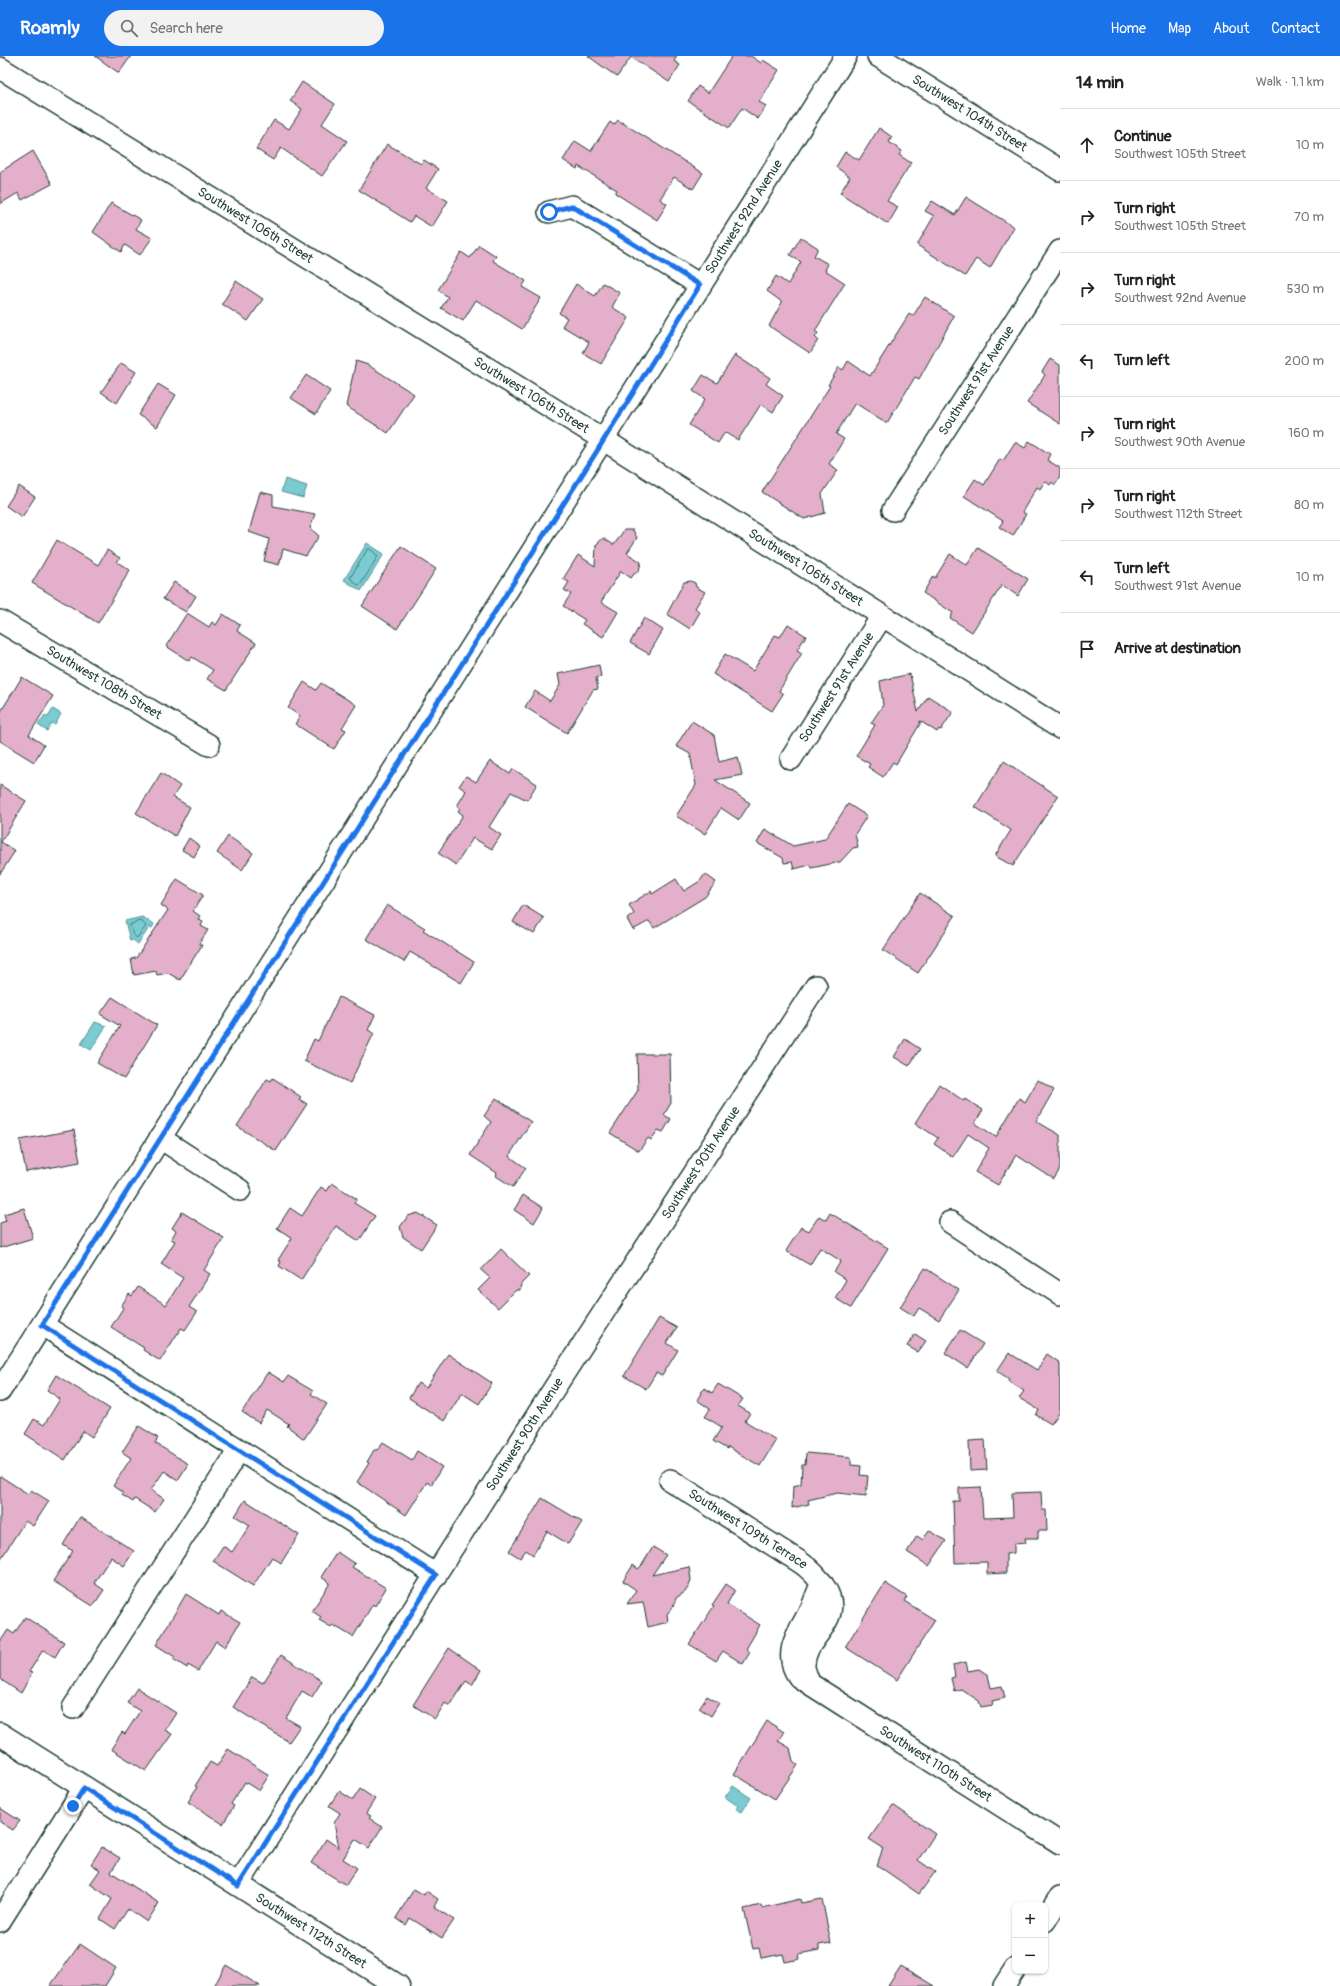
<!DOCTYPE html>
<html lang="en">
<head>
<meta charset="utf-8">
<style>
	body { margin:0; font-family:Pangolin,sans-serif; background:#f2f2f2; color:#222 }
	.controls { position:absolute; right:12px; bottom:12px; display:grid; overflow:hidden; border-radius:8px; box-shadow:0 1px 3px #0004 }
	.controls button { width:36px; height:36px; display:grid; place-items:center; padding:0; border:0; border-bottom:1px solid #e0e0e0; background:#fff; color:#222; font:20px sans-serif }
	.stop { position:absolute; width:12px; height:12px; margin:-9px; border:3px solid #1a73e8; border-radius:50%; background:#fff }
	.stop.end { background:#1a73e8; border-color:#fff; box-shadow:0 1px 4px #0008 }
	.list { margin:0; padding:0; list-style:none }
	h2 { display:flex; justify-content:space-between; align-items:center; height:52px; margin:0; padding:0 16px; font-size:17px }
	h2 small { font-size:13px; font-weight:400; color:#767676 }
	.list li { display:grid; grid-template-columns:26px 1fr auto; gap:12px; align-items:center; box-sizing:border-box; height:72px; padding:0 16px; border-top:1px solid #e0e0e0 }
	.list b { display:block; font-size:15px; white-space:nowrap }
	.list p { margin:0; font-size:13px; white-space:nowrap; color:#767676 }
	.list em { font-size:13px; font-style:normal; color:#767676 }
	.icon { flex:none; width:22px; height:22px; fill:none; stroke:currentColor; stroke-width:2; stroke-linecap:round; stroke-linejoin:round }
	.map { position:relative; flex:none; width:1060px; height:1930px; overflow:hidden }
	header { display:flex; align-items:center; gap:24px; box-sizing:border-box; height:56px; padding:0 20px; background:#1a73e8; color:#fff }
	header strong { font-size:19px }
	nav { display:flex; gap:22px; margin-inline-start:auto; font-size:14px }
	.search { width:280px; height:36px; background:#f2f2f2; display:flex; align-items:center; gap:10px; box-sizing:border-box; padding:0 14px; border-radius:22px; color:#767676; font-size:15px }
	main { display:flex }
	aside { flex:1; background:#fff }
	.map>svg:first-child { display:block }
	.water { fill:#7acbd2; stroke:#569293 }
	.lines { fill:none; stroke-linecap:round; stroke-linejoin:round }
	.shore { stroke:#437673; stroke-width:1 }
	.building { fill:#e3afca; stroke:#1f3d34 }
	.minor-casing { stroke:#1f3d34; stroke-width:24 }
	.major-casing { stroke:#1f3d34; stroke-width:25 }
	.minor { stroke:#fff; stroke-width:21 }
	.major { stroke:#fff; stroke-width:22 }
	.route { stroke:#1a73e8; stroke-width:5 }
	.labels { text-anchor:middle; dominant-baseline:central; stroke-width:3; stroke-linejoin:round; paint-order:stroke }
	.street-label { font-size:13px; fill:#1f3d34; stroke:#fff }
</style>
</head>
<body>
<header>
<strong>Roamly</strong>
<div class="search"><svg class="icon" aria-label="search" viewBox="0 0 24 24"><circle cx="10" cy="10" r="6"/><path d="M15 15l6 6"/></svg>Search here</div>
<nav><a>Home</a><a>Map</a><a>About</a><a>Contact</a></nav>
</header>
<main>
<div class="map">
<svg width="1060" height="1930" viewBox="0 0 1060 1930">
	<rect width="100%" height="100%" fill="#fff"/>
	<filter id="ink" filterUnits="userSpaceOnUse"><feTurbulence type="fractalNoise" baseFrequency=".025" numOctaves="2"/><feDisplacementMap in="SourceGraphic" scale="8" xChannelSelector="R" yChannelSelector="G"/><feConvolveMatrix kernelMatrix="1 2 1 2 8 2 1 2 1" color-interpolation-filters="sRGB"/></filter>
	<g filter="url(#ink)">
		<!-- water -->
		<path class="water" d="M285 423 307 430 303 442 281 436Z
			M367 487 384 498 361 535 344 524Z
			M53 653 61 658 55 669 52 667 47 675 38 669 45 659 48 661Z
			M142 861 154 868 152 872H149L138 888 133 884 130 885 125 865Z
			M95 966 106 970 91 994 81 988Z
			M733 1730 751 1742 742 1756 736 1753 738 1750 725 1741Z"/>
		<g class="lines">
			<!-- shore -->
			<path class="shore" d="M370 493 378 500 361 528 358 529 350 522 367 494Z
				M141 865 146 870 137 882 133 879 130 869Z"/>
		</g>
		<!-- building -->
		<path class="building" d="M95 0H131L119 17Z
			M588 0H677L674 5 680 9 669 26 631 1 617 21Z
			M732 0H751L761 7 763 4 779 14 759 46 766 50 758 63 742 52 729 72 688 45 698 30 708 37Z
			M302 26 335 48 322 68 347 85 322 120 281 92 273 104 256 93 274 64 289 73 302 53 290 45Z
			M618 64 703 117 693 133 674 121 660 143 667 148 657 164 615 137 617 134 578 110 577 113 563 104 575 85 591 95 610 66 614 69Z
			M879 72 892 81 889 86 902 95 899 99 911 107 887 145 898 151 888 168 840 137 850 121 836 111 845 96 859 104Z
			M387 88 421 108 424 104 438 113 426 132 448 145 432 171 414 160 410 166 359 134Z
			M33 95 52 128 22 144 18 137 0 148V116Z
			M966 141 1014 171 990 212 976 203 965 220 917 189 934 160 925 155 932 145 955 159Z
			M111 147 141 164 136 173 152 182 140 199 125 189 121 196 93 176Z
			M801 181 818 192 814 200 828 208 825 214 845 227 815 275 818 277 815 281 818 284 810 297 769 270 782 246 767 235 776 220 788 228 801 206 790 199Z
			M479 189 496 200 493 205 526 225 522 231 541 242 522 273 476 244 463 265 441 252 448 241 438 234 461 196 470 202Z
			M236 225 263 243 248 265 222 248Z
			M603 227 620 237 612 251 629 262 601 308 583 297 589 286 562 270 567 262 559 257 576 228 595 240Z
			M925 241 954 260 919 323 915 321 887 367 855 347 836 378 844 383 829 408 838 414 822 438 825 457 804 463 762 436 830 330 828 329 839 311 843 314 848 305 870 320 909 258 913 260Z
			M735 299 770 322 766 328 783 340 773 356 761 348 738 384 725 376 718 387 689 369 705 343 693 335 703 319 717 327Z
			M1050 303 1060 309V368L1027 347 1045 319 1042 316Z
			M356 305 368 309 414 338 388 377 346 350Z
			M121 307 136 316 117 347 101 336Z
			M306 319 330 335 316 358 291 342Z
			M158 328 176 339 157 371 138 359Z
			M1029 385 1050 398 1047 404 1060 412V421L1055 429 1052 426 1050 429 1045 425 1040 433 1037 431 1022 456 1026 458 1013 480 999 471 1003 465 964 440 975 423 984 429 1000 403 1003 405 1015 386 1025 392Z
			M19 430 35 441 22 461 6 450Z
			M260 436 273 439V450L315 458 310 472 319 480 306 500 283 493 279 509 264 505 269 483 249 476Z
			M624 474H633L637 482 627 497 641 506 639 515 634 518 631 522 621 515 601 546 618 556 603 581 582 568 585 564 563 550 571 538 564 534 569 526 563 523 578 499 595 510 596 489 603 482 614 489Z
			M57 484 98 509 107 494 120 502 117 506 130 514 98 567 32 527Z
			M401 490 436 513 397 573 362 550Z
			M978 492 1028 523 1018 540 1002 529 972 576 950 562 953 557 923 537 933 520 935 522 950 498 967 509Z
			M691 525 695 527 696 531 705 536 695 552 700 556 690 573 667 558 684 526Z
			M174 526 196 540 186 556 163 543Z
			M187 557 209 571 212 566 216 569 223 558 240 569 237 575 256 587 226 634 207 623 213 614 192 601 189 605 166 590Z
			M644 562 663 574 649 598 630 587Z
			M788 568 806 580 797 594 802 597 779 635 783 638 772 655 713 618 725 598 753 615 775 579 780 581Z
			M599 609 601 621 596 622 598 633 593 634 567 677 525 651 535 635 550 645 560 629 558 618Z
			M910 618 918 656 928 640 953 656 941 674 939 673 937 676 920 665V668L896 708 893 706 883 721 868 711 870 708 856 700 875 669 871 667 883 649 880 625Z
			M22 621 53 640 29 679 44 689 34 706 0 685V657Z
			M304 626 316 634 321 627 356 649 342 672 346 674 334 693 295 668 300 660 288 652Z
			M692 665 714 679 719 706 738 701 742 719 715 724 750 747 739 764 721 752 705 778 676 760 696 729 690 698 676 690Z
			M490 705 510 718 513 713 537 728 527 744 511 736 489 771 501 779 492 793 473 782 456 809 438 797 463 759 458 755 460 752 457 750 466 735 459 730 466 720 476 726Z
			M1004 705 1058 740 1013 810 995 800 1011 774 975 751Z
			M161 717 180 730 173 741 190 751 175 780 136 757Z
			M0 729 26 745 1 786 15 795 0 818Z
			M848 748 867 760 855 778 858 791 853 792 840 806 811 812 810 809 794 813 792 806 784 807 783 802 757 787 765 773 793 790 825 783Z
			M228 780 253 797 242 814 217 797Z
			M189 782 200 790 194 801 182 794Z
			M705 818 716 826 705 841 654 872 649 865 633 874 627 863 634 858 629 849 651 835 652 838 676 823 684 835 700 825Z
			M177 823 203 839 193 855 200 860 198 863 203 866 201 870 208 874 199 888 202 889 180 924 168 917 157 919 156 915 134 919 131 903 136 902 168 854 161 849Z
			M920 837 955 860 918 917 883 894Z
			M387 849 425 872 423 874 474 906 461 927 410 896 404 906 366 883Z
			M523 849 544 862 534 878 513 866Z
			M112 941 157 969 124 1023 97 1007 120 970 100 958Z
			M339 941 375 959 368 974 374 977 350 1027 304 1005 314 983 318 985Z
			M905 983 920 993 909 1010 894 1001Z
			M637 998H670L671 1047 664 1059 671 1063 663 1076 658 1074 651 1084 648 1082 639 1095 610 1077 638 1034Z
			M273 1022 301 1041 299 1043 307 1048 276 1095 237 1070 267 1023 271 1025Z
			M1038 1024 1054 1034 1036 1065 1060 1079V1113L1054 1123 1016 1099 998 1129 975 1116 989 1092 968 1078 953 1101 934 1088 938 1082 915 1067 939 1028 964 1045 965 1043 983 1054 975 1067 996 1081 1019 1042 1025 1046Z
			M496 1042 531 1066 509 1100 526 1112 513 1131 496 1120 497 1117 470 1099 491 1066 484 1060Z
			M74 1074 80 1106 26 1116 20 1084Z
			M332 1127 357 1143 354 1147 375 1160 359 1185 336 1170 301 1224 279 1210 281 1206 278 1204 292 1182 277 1172 290 1152 302 1160 321 1131 327 1135Z
			M523 1139 543 1152 534 1167 514 1154Z
			M24 1152 33 1182 0 1192V1167L6 1165 4 1158Z
			M182 1156 224 1182 204 1214 210 1218 189 1251 197 1256 185 1274 181 1272 160 1305 143 1294 144 1292 111 1271 123 1252 121 1250 129 1238 132 1240 138 1231 166 1249 183 1222 161 1208 175 1185 171 1183 176 1175 172 1172Z
			M418 1157 437 1169 421 1193 403 1181 400 1171 408 1160Z
			M830 1157 888 1192 851 1252 835 1242 846 1224 834 1216 841 1205 820 1192 810 1209 786 1195 801 1171 809 1175 819 1160 826 1164Z
			M501 1193 529 1220 521 1228 520 1234H516L498 1252 478 1234 490 1222 481 1214Z
			M925 1212 959 1234 939 1264 919 1252 914 1260 900 1251Z
			M659 1262 677 1272 667 1287 678 1294 662 1320 656 1317 646 1333 624 1320Z
			M960 1274 983 1288 968 1312 945 1297Z
			M915 1278 926 1285 918 1296 907 1290Z
			M1009 1297 1037 1314 1047 1298 1060 1307V1356L1051 1368 1036 1359 1039 1354 1019 1342 1024 1335 1008 1325 1009 1323 997 1315Z
			M448 1298 492 1327 479 1348 462 1337 444 1365 409 1342 418 1327 426 1332Z
			M268 1316 284 1326 288 1320 313 1335 311 1338 327 1348 304 1383 287 1370 289 1368 267 1354 259 1367 242 1356Z
			M56 1319 110 1353 92 1381 83 1375 65 1404 25 1378 34 1363 44 1369 60 1343 47 1334Z
			M718 1328 743 1343 738 1350 750 1357 745 1365 776 1384 760 1410 728 1391 727 1393 713 1385 722 1371 705 1361 710 1353 697 1344 704 1332 712 1337Z
			M139 1370 158 1382 155 1387 188 1408 178 1424 164 1415 151 1434 164 1443 155 1456 135 1443 133 1446 122 1439 123 1437 113 1430 131 1402 122 1396Z
			M985 1384 987 1414 970 1415 969 1385Z
			M383 1386 412 1404 417 1395 442 1411 431 1429 427 1426 406 1459 357 1426 369 1407 367 1406 374 1394H377Z
			M806 1397 851 1401V1409L861 1410 860 1419 868 1420 866 1440 837 1437 808 1444 809 1448 792 1452 793 1430 801 1428 802 1409H805Z
			M0 1420 28 1438 31 1434 49 1445 33 1470 25 1465 0 1504Z
			M981 1431 983 1462 1013 1461 1012 1437 1041 1436 1042 1454H1046L1047 1475H1038V1482H1025L1026 1487 1014 1488V1497L1006 1498V1517L987 1518V1506L955 1507 953 1445H959V1432Z
			M542 1442 582 1466 568 1488 547 1475 533 1499 526 1494 520 1502 509 1495Z
			M245 1444 299 1479 281 1507 272 1501 253 1530 213 1505 223 1490 232 1496 250 1469 235 1460Z
			M80 1461 134 1495 124 1510 111 1501 94 1527 104 1534 93 1550 53 1525 73 1495 63 1489Z
			M929 1474 946 1485 929 1510 907 1496 917 1480 923 1484Z
			M653 1491 666 1499 652 1519 689 1511 691 1524 689 1530 685 1536 676 1542 673 1551 667 1558 668 1566 648 1571 643 1546 627 1548 636 1534 623 1525 633 1509 638 1513 642 1509Z
			M337 1496 355 1508 352 1511 386 1532 375 1550 373 1548 353 1581 333 1569 331 1571 319 1564 321 1561 312 1555 330 1527 321 1521Z
			M885 1527 907 1541 904 1545 935 1564 897 1624 845 1591Z
			M726 1528 735 1534 727 1548 760 1569 746 1593 750 1596 743 1608 723 1595 716 1605 689 1588 714 1550 712 1549Z
			M186 1538 219 1559 221 1555 240 1566 225 1591 216 1585 198 1615 188 1609 187 1612 173 1603 175 1601 156 1589Z
			M25 1561 64 1586 55 1601 43 1594 29 1616 32 1617 21 1637 0 1623V1586L8 1574 14 1578Z
			M449 1592 481 1614 472 1629 466 1625 450 1650 445 1647 435 1663 413 1649Z
			M281 1599 322 1625 312 1641 302 1635 286 1662 300 1670 289 1686 233 1651 252 1621 263 1627Z
			M966 1606 968 1615 979 1613 988 1619 991 1632 1002 1630 1005 1642 992 1645 993 1649 981 1651 979 1645 961 1633 954 1635 951 1622 955 1621 953 1609Z
			M137 1632 176 1657 165 1674 172 1678 146 1715 111 1693 122 1676 125 1678 140 1655 127 1647Z
			M707 1640 719 1647 711 1660 699 1652Z
			M767 1665 784 1676 778 1685 790 1692 793 1705 798 1709 775 1743 734 1718Z
			M228 1693 269 1719 259 1735 245 1726 231 1748 234 1750 223 1768 188 1746 197 1731 195 1730 210 1706 217 1710Z
			M360 1733 375 1743 366 1757 371 1760 369 1762 382 1771 369 1792 355 1783 343 1803 357 1812 346 1829 311 1807 326 1783 339 1792 334 1767 340 1757 329 1750 339 1735 353 1744Z
			M893 1749 935 1778 918 1804 935 1816 919 1838 877 1809 883 1792 869 1783Z
			M0 1752 20 1765 13 1774 0 1766Z
			M102 1791 120 1802 111 1816 159 1847 147 1866 128 1853 115 1873 100 1863 112 1843 90 1828 100 1814 91 1808Z
			M414 1833 424 1839 426 1835 438 1843 434 1851 454 1864 442 1882 410 1862 406 1869 396 1862Z
			M800 1843 801 1847 822 1843 831 1887 819 1889V1894L799 1898 800 1903 785 1906 783 1898 761 1902 759 1892 753 1893 744 1853 761 1849 762 1852Z
			M80 1888 116 1912 105 1930H50Z
			M226 1909 260 1930H214Z
			M901 1910 934 1930H888Z"/>
		<g class="lines">
			<!-- minor casing -->
			<g class="minor-casing">
				<g id="minor">
					<path id="s1" d="M878 0 1060 114"/>
					<path id="s2" d="M0 12 604 384 1060 672"/>
					<path d="M549 156 572 150 700 229"/>
					<path id="s3" d="M893 454 1060 195"/>
					<path id="s4" d="M0 565 209 689"/>
					<path id="s5" d="M791 703 882 560"/>
					<path d="M160 1082 240 1134"/>
					<path d="M950 1166 1060 1238"/>
					<path d="M43 1269 436 1519"/>
					<path id="s6" d="M0 1335C284 892 563 445 846 0"/>
					<path id="s7" d="M670 1424 800 1506C810 1513 818 1521 825 1532 846 1566 803 1580 804 1610 804 1614 807 1620 808 1624"/>
					<path id="s8" d="M822 1527C817 1536 815 1545 811 1553 800 1574 781 1597 799 1621L1060 1787"/>
					<path d="M73 1652 239 1394"/>
					<path id="s9" d="M238 1829 555 1331 816 930"/>
					<path d="M0 1865 84 1732"/>
					<path d="M1045 1865 1060 1841"/>
					<path d="M1004 1930 1015 1913"/>
				</g>
			</g>
			<!-- major casing -->
			<g class="major-casing">
				<g id="major">
					<path id="s10" d="M0 1678 398 1930"/>
				</g>
			</g>
			<!-- minor -->
			<use href="#minor" class="minor"/>
			<!-- major -->
			<use href="#major" class="major"/>
		</g>
	</g>
	<g class="lines" filter="url(#ink)">
		<!-- route -->
		<path class="route" d="M73 1750 84 1732 238 1830 436 1519 42 1269 592 403 700 229 572 150 549 156"/>
	</g>
	<g class="labels">
		<!-- street labels -->
		<g class="street-label">
			<text stroke="none"><textPath href="#s1" startOffset="108">Southwest 104th Street</textPath></text>
			<text stroke="none"><textPath href="#s6" startOffset="1390">Southwest 92nd Avenue</textPath></text>
			<text stroke="none"><textPath href="#s2" startOffset="300">Southwest 106th Street</textPath></text>
			<text stroke="none"><textPath href="#s3" startOffset="154">Southwest 91st Avenue</textPath></text>
			<text stroke="none"><textPath href="#s2" startOffset="624">Southwest 106th Street</textPath></text>
			<text stroke="none"><textPath href="#s2" startOffset="948">Southwest 106th Street</textPath></text>
			<text stroke="none"><textPath href="#s4" startOffset="121">Southwest 108th Street</textPath></text>
			<text stroke="none"><textPath href="#s5" startOffset="85">Southwest 91st Avenue</textPath></text>
			<text stroke="none"><textPath href="#s9" startOffset="858">Southwest 90th Avenue</textPath></text>
			<text stroke="none"><textPath href="#s9" startOffset="534">Southwest 90th Avenue</textPath></text>
			<text stroke="none"><textPath href="#s7" startOffset="92">Southwest 109th Terrace</textPath></text>
			<text stroke="none"><textPath href="#s8" startOffset="264">Southwest 110th Street</textPath></text>
			<text stroke="none"><textPath href="#s10" startOffset="368">Southwest 112th Street</textPath></text>
		</g>
	</g>
</svg>
<div class="controls">
<button>+</button>
<button>−</button>
</div>
<div class="stop" style="left:549px;top:156px"></div>
<div class="stop end" style="left:73px;top:1750px"></div>
</div>
<aside>
<h2>14 min<small>Walk · 1.1 km</small></h2>
<ul class="list">
<li><svg class="icon" aria-label="ahead" viewBox="0 0 24 24"><path d="M12 20V5M6 11l6-6 6 6"/></svg><div><b>Continue</b><p>Southwest 105th Street</p></div><em>10 m</em></li>
<li><svg class="icon" aria-label="right" viewBox="0 0 24 24"><path d="M7 20v-9h11M14 6l5 5-5 5"/></svg><div><b>Turn right</b><p>Southwest 105th Street</p></div><em>70 m</em></li>
<li><svg class="icon" aria-label="right" viewBox="0 0 24 24"><path d="M7 20v-9h11M14 6l5 5-5 5"/></svg><div><b>Turn right</b><p>Southwest 92nd Avenue</p></div><em>530 m</em></li>
<li><svg class="icon" aria-label="left" viewBox="0 0 24 24"><path d="M17 20v-9H6M10 6l-5 5 5 5"/></svg><div><b>Turn left</b></div><em>200 m</em></li>
<li><svg class="icon" aria-label="right" viewBox="0 0 24 24"><path d="M7 20v-9h11M14 6l5 5-5 5"/></svg><div><b>Turn right</b><p>Southwest 90th Avenue</p></div><em>160 m</em></li>
<li><svg class="icon" aria-label="right" viewBox="0 0 24 24"><path d="M7 20v-9h11M14 6l5 5-5 5"/></svg><div><b>Turn right</b><p>Southwest 112th Street</p></div><em>80 m</em></li>
<li><svg class="icon" aria-label="left" viewBox="0 0 24 24"><path d="M17 20v-9H6M10 6l-5 5 5 5"/></svg><div><b>Turn left</b><p>Southwest 91st Avenue</p></div><em>10 m</em></li>
<li><svg class="icon" aria-label="arrive" viewBox="0 0 24 24"><path d="M6 21V4h12l-3 4 3 4H6"/></svg><div><b>Arrive at destination</b></div></li>
</ul>
</aside>
</main>
</body>
</html>
